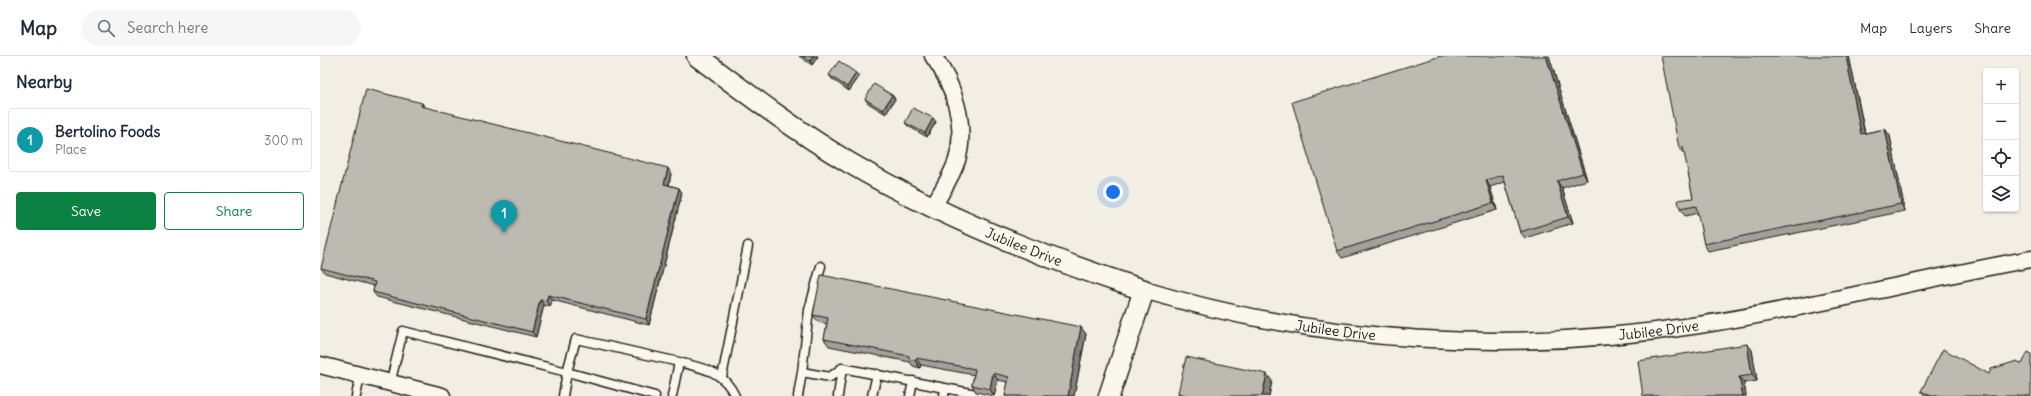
<!DOCTYPE html>
<html lang="en">
<head>
<meta charset="utf-8">
<style>
	body { margin:0; font-family:Delius,sans-serif; background:#f6f6f7; color:#1f2937 }
	.controls { position:absolute; right:12px; top:12px; display:grid; overflow:hidden; border-radius:4px; box-shadow:0 1px 3px #0004 }
	.controls button { width:36px; height:36px; display:grid; place-items:center; padding:0; border:0; border-bottom:1px solid #e0e1e3; background:#fff; color:#1f2937; font:20px sans-serif }
	.you { position:absolute; left:793px; top:136px; width:14px; height:14px; margin:-10px; border:3px solid #fff; border-radius:50%; background:#1a73e8; box-shadow:0 0 0 6px #1a73e833 }
	.badge { display:grid; place-items:center; width:26px; height:26px; border-radius:50%; background:#0b8043; color:#fff; font-size:13px; font-weight:700 }
	.pin { position:absolute; translate:-50% -33px; filter:drop-shadow(0 1px 2px #0008) }
	.pin::after { content:''; position:absolute; top:21px; width:14px; height:12px; background:inherit; clip-path:polygon(0 0,100% 0,50% 100%) }
	.list { margin:0; padding:0; list-style:none }
	h2 { display:flex; justify-content:space-between; align-items:center; height:52px; margin:0; padding:0 16px; font-size:17px }
	h2 small { font-size:13px; font-weight:400; color:#747a83 }
	.list li { display:grid; grid-template-columns:26px 1fr auto; gap:12px; align-items:center; box-sizing:border-box; height:64px; margin:0 8px 8px; padding:0 8px; border:1px solid #e0e1e3; border-radius:4px }
	.list b { display:block; font-size:15px; white-space:nowrap }
	.list p { margin:0; font-size:13px; white-space:nowrap; color:#747a83 }
	.list em { font-size:13px; font-style:normal; color:#747a83 }
	.actions { display:flex; gap:8px; padding:12px 16px }
	.actions a { flex:1; padding:9px 0; border:1px solid #0b8043; border-radius:4px; text-align:center; font-size:14px; color:#0b8043 }
	.actions .main { background:#0b8043; color:#fff }
	.icon { flex:none; width:22px; height:22px; fill:none; stroke:currentColor; stroke-width:2; stroke-linecap:round; stroke-linejoin:round }
	.map { position:relative; flex:none; width:1711px; height:340px; overflow:hidden }
	header { display:flex; align-items:center; gap:24px; box-sizing:border-box; height:56px; padding:0 20px; background:#fff; border-bottom:1px solid #e0e1e3 }
	header strong { font-size:19px }
	nav { display:flex; gap:22px; margin-inline-start:auto; font-size:14px }
	.search { width:280px; height:36px; background:#f6f6f7; display:flex; align-items:center; gap:10px; box-sizing:border-box; padding:0 14px; border-radius:22px; color:#747a83; font-size:15px }
	main { display:flex }
	aside { flex:1; background:#fff }
	.map>svg:first-child { display:block }
	.lines { fill:none; stroke-linecap:round; stroke-linejoin:round }
	.service-casing { stroke:#1c1c1c; stroke-width:11 }
	.minor-casing { stroke:#1c1c1c; stroke-width:19 }
	.tertiary-casing { stroke:#1c1c1c; stroke-width:23 }
	.service { stroke:#fbf7ec; stroke-width:8 }
	.minor { stroke:#fbf7ec; stroke-width:16 }
	.tertiary { stroke:#fbf7ec; stroke-width:20 }
	.wall { fill:#a3a098; stroke:#1c1c1c }
	.shaded-wall { fill:#84827c; stroke:#1c1c1c }
	.building { fill:#bdbab1; stroke:#1c1c1c }
	.labels { text-anchor:middle; dominant-baseline:central; stroke-width:3.5; stroke-linejoin:round; paint-order:stroke }
	.street-label { font-size:14px; fill:#1c1c1c; stroke:#fbf7ec }
</style>
</head>
<body>
<header>
<strong>Map</strong>
<div class="search"><svg class="icon" aria-label="search" viewBox="0 0 24 24"><circle cx="10" cy="10" r="6"/><path d="M15 15l6 6"/></svg>Search here</div>
<nav><a>Map</a><a>Layers</a><a>Share</a></nav>
</header>
<main>
<aside>
<h2>Nearby<small></small></h2>
<ul class="list">
<li><span class="badge" style="background:#0f9aa8">1</span><div><b>Bertolino Foods</b><p>Place</p></div><em>300 m</em></li>
</ul>
<div class="actions"><a class="main">Save</a><a>Share</a></div>
</aside>
<div class="map">
<svg width="1711" height="340" viewBox="0 0 1711 340">
	<rect width="100%" height="100%" fill="#f2eee4"/>
	<filter id="ink" filterUnits="userSpaceOnUse"><feTurbulence type="fractalNoise" baseFrequency=".025" numOctaves="2"/><feDisplacementMap in="SourceGraphic" scale="8" xChannelSelector="R" yChannelSelector="G"/><feConvolveMatrix kernelMatrix="1 2 1 2 8 2 1 2 1" color-interpolation-filters="sRGB"/></filter>
	<g filter="url(#ink)">
		<g class="lines">
			<!-- service casing -->
			<g class="service-casing">
				<path id="service" d="M359 306C384 313 403 314 415 340
					M482 316 489 254 501 210
					M402 321 428 190
					M70 328 83 275 247 316 243 340
					M36 340 40 321
					M335 340 247 316 256 283 359 306 352 340
					M478 340 482 316 510 321 522 312 666 340
					M518 340 522 312
					M552 340 557 318
					M590 340 593 325
					M624 340 625 332"/>
			</g>
			<!-- minor casing -->
			<g class="minor-casing">
				<g id="minor">
					<path d="M613 0C634 28 647 70 637 104 632 120 621 136 613 151"/>
					<path id="s1" d="M824 234C1002 288 1195 298 1379 269 1490 252 1600 223 1711 203"/>
					<path d="M0 309 122 340"/>
				</g>
			</g>
			<!-- tertiary casing -->
			<g class="tertiary-casing">
				<g id="tertiary">
					<path id="s2" d="M377 0C426 37 475 74 528 106 621 161 721 201 824 234L789 340"/>
				</g>
			</g>
			<!-- service -->
			<use href="#service" class="service"/>
			<!-- minor -->
			<use href="#minor" class="minor"/>
			<!-- tertiary -->
			<use href="#tertiary" class="tertiary"/>
		</g>
		<!-- wall -->
		<path class="wall" d="M479 0H498L492 9Z
			M1229 0 1267 124 1242 132 1253 167 1205 182 1200 176 1185 126 1170 131 1177 154 1022 202 1017 195Z
			M1529 0 1545 77 1565 73 1570 80 1585 155 1388 195 1384 188 1378 157 1365 160 1360 153 1373 142 1365 98H1364L1359 92Z
			M509 19 539 21 529 35 512 23Z
			M572 39 575 43 566 58 548 47 545 43Z
			M102 47 105 52 351 118 349 129 359 132 362 137 329 269 232 244 230 251 224 249 216 281 57 241 53 236 54 230 5 217 1 212Z
			M616 66 607 81 588 70 585 67Z
			M493 259 766 278 754 340H685L688 326 678 324 674 340 656 336 652 329 654 319 601 309 600 312 593 310 590 306 509 290 504 283 507 268 498 266Z
			M1427 288 1432 294 1437 325 1424 327 1426 340H1323Z
			M1702 308 1711 340H1605L1601 335 1669 318Z
			M952 325 949 340H860L858 337Z"/>
		<!-- shaded-wall -->
		<path class="shaded-wall" d="M493 0H498L492 9 490 5Z
			M1226 0H1229L1267 124 1263 117Z
			M1526 0H1529L1546 84 1541 78Z
			M536 17 539 21 529 35 527 31Z
			M572 39 575 43 566 58 563 54Z
			M102 47 106 52 101 50Z
			M613 62 616 66 607 81 605 77Z
			M1565 73 1570 80 1585 155 1581 148Z
			M348 112 351 118 348 133 344 128Z
			M1166 124 1170 131 1177 154 1173 147Z
			M1237 125 1242 132 1253 167 1248 161Z
			M359 132 362 137 329 269 326 263Z
			M228 239 232 244 230 251 226 245Z
			M220 244 224 249 216 281 212 276Z
			M761 271 766 278 754 340H748Z
			M1427 288 1432 294 1437 325 1432 319Z
			M596 302 601 309 600 312 595 305Z
			M673 317 678 324 674 340 670 333Z
			M947 318 952 325 949 340H942Z
			M1419 321 1424 327 1426 340H1423Z"/>
		<!-- building -->
		<path class="building" d="M482 0H493L490 5Z
			M1121 0H1226L1263 117 1237 125 1248 161 1200 176 1183 119 1166 124 1173 147 1017 195 972 46Z
			M1341 0H1526L1541 78 1565 73 1581 148 1384 188 1376 150 1360 153 1358 144 1373 142 1363 91 1359 92Z
			M519 5 536 17 527 31 509 19Z
			M554 28 572 39 563 54 545 43Z
			M46 33 102 47 101 50 348 112 344 128 359 132 326 263 228 239 226 245 220 244 212 276 53 236 55 226 1 212Z
			M593 52 613 62 605 77 585 67Z
			M501 219 761 271 748 340H685L689 321 673 317 670 333 652 329 655 313 596 302 595 305 589 303V300L504 283 508 262 493 259Z
			M1427 288 1432 319 1419 321 1423 340H1323L1318 305Z
			M1623 293 1669 318 1671 313 1697 305 1702 308 1708 296 1711 298V340H1611L1601 335Z
			M866 301 947 318 942 340H870L858 337Z"/>
	</g>
	<g class="labels">
		<!-- street labels -->
		<g class="street-label">
			<text stroke="none"><textPath href="#s2" startOffset="380">Jubilee Drive</textPath></text>
			<text stroke="none"><textPath href="#s1" startOffset="196">Jubilee Drive</textPath></text>
			<text stroke="none"><textPath href="#s1" startOffset="520">Jubilee Drive</textPath></text>
		</g>
	</g>
</svg>
<div class="controls">
<button>+</button>
<button>−</button>
<button><svg class="icon" aria-label="locate" viewBox="0 0 24 24"><circle cx="12" cy="12" r="6"/><path d="M12 2v4M12 18v4M2 12h4M18 12h4"/></svg></button>
<button><svg class="icon" aria-label="layers" viewBox="0 0 24 24"><path d="M12 4l9 5-9 5-9-5zM3 14l9 5 9-5"/></svg></button>
</div>
<div class="you"></div>
<div class="pin badge" style="left:184px;top:177px;background:#0f9aa8">1</div>
</div>
</main>
</body>
</html>
